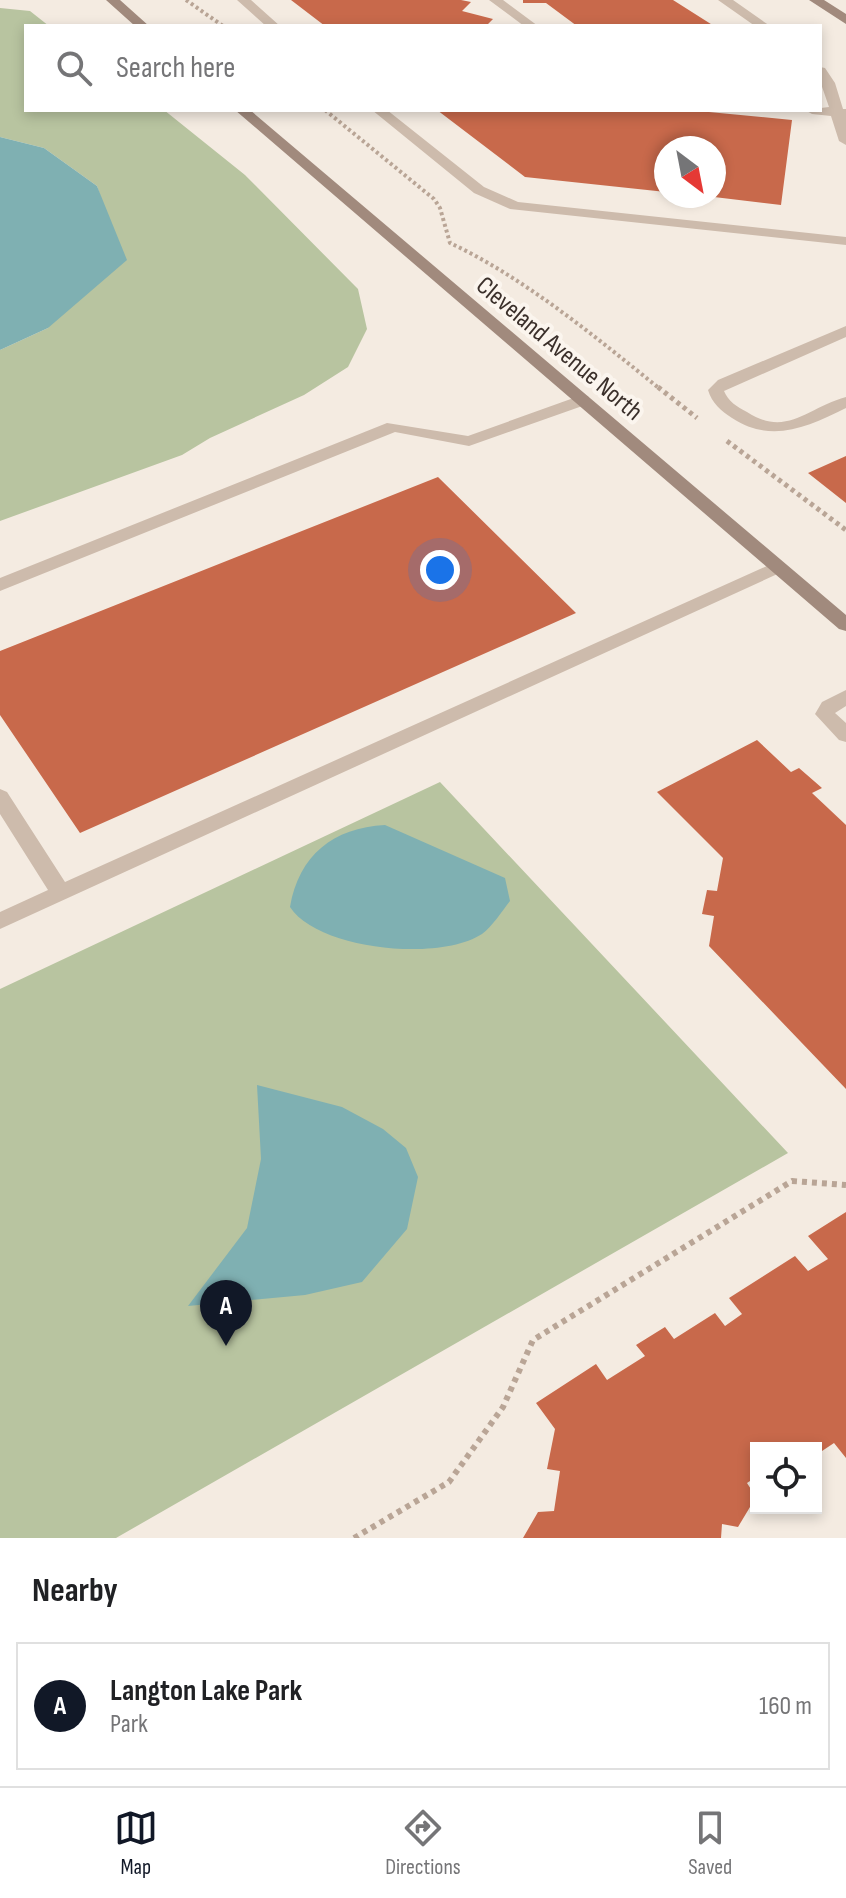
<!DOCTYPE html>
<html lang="en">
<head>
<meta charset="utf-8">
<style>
	body { margin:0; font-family:"Sofia Sans Condensed",sans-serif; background:#f6f6f6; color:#202124 }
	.controls { position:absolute; right:24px; bottom:24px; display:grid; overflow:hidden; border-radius:0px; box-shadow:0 4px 12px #0003 }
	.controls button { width:72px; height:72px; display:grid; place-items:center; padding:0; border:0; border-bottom:2px solid #e0e0e0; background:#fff; color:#202124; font:40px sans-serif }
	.compass { position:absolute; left:654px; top:136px; width:72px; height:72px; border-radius:50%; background:#fff; box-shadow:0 4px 12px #0003; rotate:148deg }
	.you { position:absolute; left:440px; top:570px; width:28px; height:28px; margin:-20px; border:6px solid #fff; border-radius:50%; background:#1a73e8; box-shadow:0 0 0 12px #1a73e833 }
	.badge { display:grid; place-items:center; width:52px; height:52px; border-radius:50%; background:#111827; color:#fff; font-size:26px; font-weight:700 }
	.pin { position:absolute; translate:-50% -66px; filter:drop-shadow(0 2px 4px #0008) }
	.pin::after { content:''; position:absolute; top:42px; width:28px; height:24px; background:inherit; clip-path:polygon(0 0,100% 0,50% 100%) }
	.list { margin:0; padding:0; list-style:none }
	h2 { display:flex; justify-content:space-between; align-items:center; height:104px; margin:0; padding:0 32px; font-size:34px }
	h2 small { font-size:26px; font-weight:400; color:#757577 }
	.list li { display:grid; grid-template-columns:52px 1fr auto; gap:24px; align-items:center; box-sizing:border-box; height:128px; margin:0 16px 16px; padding:0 16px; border:2px solid #e0e0e0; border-radius:0px }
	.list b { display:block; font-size:30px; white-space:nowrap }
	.list p { margin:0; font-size:26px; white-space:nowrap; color:#757577 }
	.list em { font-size:26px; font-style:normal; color:#757577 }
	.icon { flex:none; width:44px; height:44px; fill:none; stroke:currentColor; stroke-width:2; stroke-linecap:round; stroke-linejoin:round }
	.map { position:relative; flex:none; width:846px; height:1538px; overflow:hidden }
	.search { position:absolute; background:#fff; box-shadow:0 4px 12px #0003; left:24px; right:24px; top:24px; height:88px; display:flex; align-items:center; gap:20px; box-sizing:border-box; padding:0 28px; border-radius:0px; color:#757577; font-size:30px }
	.sheet { height:248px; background:#fff }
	nav { display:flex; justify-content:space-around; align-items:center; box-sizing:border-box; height:112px; border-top:2px solid #e0e0e0; background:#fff; font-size:22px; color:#757577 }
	nav a { display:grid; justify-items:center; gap:4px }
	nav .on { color:#111827 }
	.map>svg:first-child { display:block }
	.green { fill:#b8c4a0 }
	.water { fill:#7fb0b2 }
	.building { fill:#c8694b }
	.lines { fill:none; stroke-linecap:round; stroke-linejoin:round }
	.path-far2 { stroke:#b9a596; stroke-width:4; stroke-dasharray:3 3; stroke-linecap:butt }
	.path-far1 { stroke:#b9a596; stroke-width:5; stroke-dasharray:4 4; stroke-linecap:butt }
	.path { stroke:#b9a596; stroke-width:6; stroke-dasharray:5 5; stroke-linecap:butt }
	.lane { fill:#cdbbac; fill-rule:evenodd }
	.secondary { fill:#a18a7d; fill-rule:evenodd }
	.labels { text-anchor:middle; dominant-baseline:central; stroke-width:8; stroke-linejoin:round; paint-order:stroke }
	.street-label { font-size:26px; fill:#3b302b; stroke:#fbf5ee }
</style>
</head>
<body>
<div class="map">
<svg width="846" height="1538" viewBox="0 0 846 1538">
	<rect width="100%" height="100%" fill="#f4ebe1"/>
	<!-- green -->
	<path class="green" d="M0 8 30 11 49 26H26V110H164L245 175 358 289 367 329 348 367 304 395 210 438 182 455 0 521V350L48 328 109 222 97 186 44 148 0 137Z
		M440 782 788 1153 116 1538H0V989Z"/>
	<!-- water -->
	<path class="water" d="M0 137 44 148 97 186 127 260 48 328 0 350Z
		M385 825 505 878 510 901C502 911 492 927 482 934 439 962 318 950 290 907 299 855 333 828 385 825Z
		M257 1085 342 1107 383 1129 406 1148 418 1177 407 1229 362 1282 305 1295 188 1306 247 1228 261 1159Z"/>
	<!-- building -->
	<path class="building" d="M291 0H461L471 2 462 11 493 19 486 26H325Z
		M523 0H673L714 26H577L546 3H523Z
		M437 110H688L792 120 781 205 714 197V148H666V192L525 177Z
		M846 456V503L808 473Z
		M438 477 576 613 80 833 0 715V651Z
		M757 740 791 772 799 768 822 788 812 793 846 825V1089L709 946 714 916 702 914 707 890 717 891 723 858 657 792Z
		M846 1212V1458L834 1443 816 1455V1448H756V1477L747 1483 756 1497 738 1527 722 1524 721 1538H523L538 1512 554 1511 560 1471 547 1469 555 1429 536 1403 596 1364 607 1380 645 1356 636 1345 665 1327 674 1339 715 1313 725 1326 742 1314 729 1298 795 1256 808 1271 828 1259 808 1236Z"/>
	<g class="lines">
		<!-- path-far2 -->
		<path class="path-far2" d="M186 0 223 26
			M325 110 434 199 440 208 450 243C523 277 597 338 660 389"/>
		<!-- path-far1 -->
		<path class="path-far1" d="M658 387 697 418
			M727 441 846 530"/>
		<!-- path -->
		<path class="path" d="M354 1538 449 1482 503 1407 533 1340 792 1181 846 1185"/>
		<!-- lane -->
		<path class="lane" d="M237 0H251L280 26H266Z
			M489 0H503L538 26H524Z
			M718 0H733L770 26H755Z
			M820 67 825 68 835 83 843 109H846V145L839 141 831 116 812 114 805 110 829 107 820 81Z
			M372 110H387L484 187 518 202 846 237V245L510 209 474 193Z
			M846 326V337L724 391C728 401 737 407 747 412 787 438 808 407 846 397V408C807 427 772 444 732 418 721 411 712 403 708 390L718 380Z
			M582 395 588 396 590 400 588 404 469 446 395 432 0 591V578L387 423 468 436Z
			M778 561 787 567 784 571 0 929V912L48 890 0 814V789L7 792 65 882Z
			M846 690V706L835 713 846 723V742L839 740 815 714 822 702Z"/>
		<!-- secondary -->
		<path class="secondary" d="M106 0H120L149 26H135Z
			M809 0H824L846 14V24Z
			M235 110H250L846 615V631L839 629Z"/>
	</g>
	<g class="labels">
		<!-- street labels -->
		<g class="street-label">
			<text transform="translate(559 349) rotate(40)">Cleveland Avenue North</text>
		</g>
	</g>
</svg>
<div class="controls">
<button><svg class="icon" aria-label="locate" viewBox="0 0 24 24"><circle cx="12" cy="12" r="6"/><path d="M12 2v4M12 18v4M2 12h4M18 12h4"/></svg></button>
</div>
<svg class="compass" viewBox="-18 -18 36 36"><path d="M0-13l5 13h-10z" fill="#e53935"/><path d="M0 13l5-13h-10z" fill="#757577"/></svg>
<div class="you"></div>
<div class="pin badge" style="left:226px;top:1346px">A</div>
<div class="search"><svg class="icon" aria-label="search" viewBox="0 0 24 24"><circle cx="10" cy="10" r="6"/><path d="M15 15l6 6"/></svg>Search here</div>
</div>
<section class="sheet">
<h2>Nearby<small></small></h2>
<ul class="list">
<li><span class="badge">A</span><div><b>Langton Lake Park</b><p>Park</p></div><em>160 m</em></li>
</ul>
</section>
<nav>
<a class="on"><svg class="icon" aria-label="map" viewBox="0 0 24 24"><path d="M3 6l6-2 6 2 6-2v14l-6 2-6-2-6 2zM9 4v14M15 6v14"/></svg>Map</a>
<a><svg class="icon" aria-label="directions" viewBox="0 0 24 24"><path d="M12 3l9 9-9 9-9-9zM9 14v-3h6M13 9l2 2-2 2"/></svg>Directions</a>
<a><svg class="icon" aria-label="saved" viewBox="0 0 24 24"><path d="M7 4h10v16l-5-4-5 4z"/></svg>Saved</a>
</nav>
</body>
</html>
